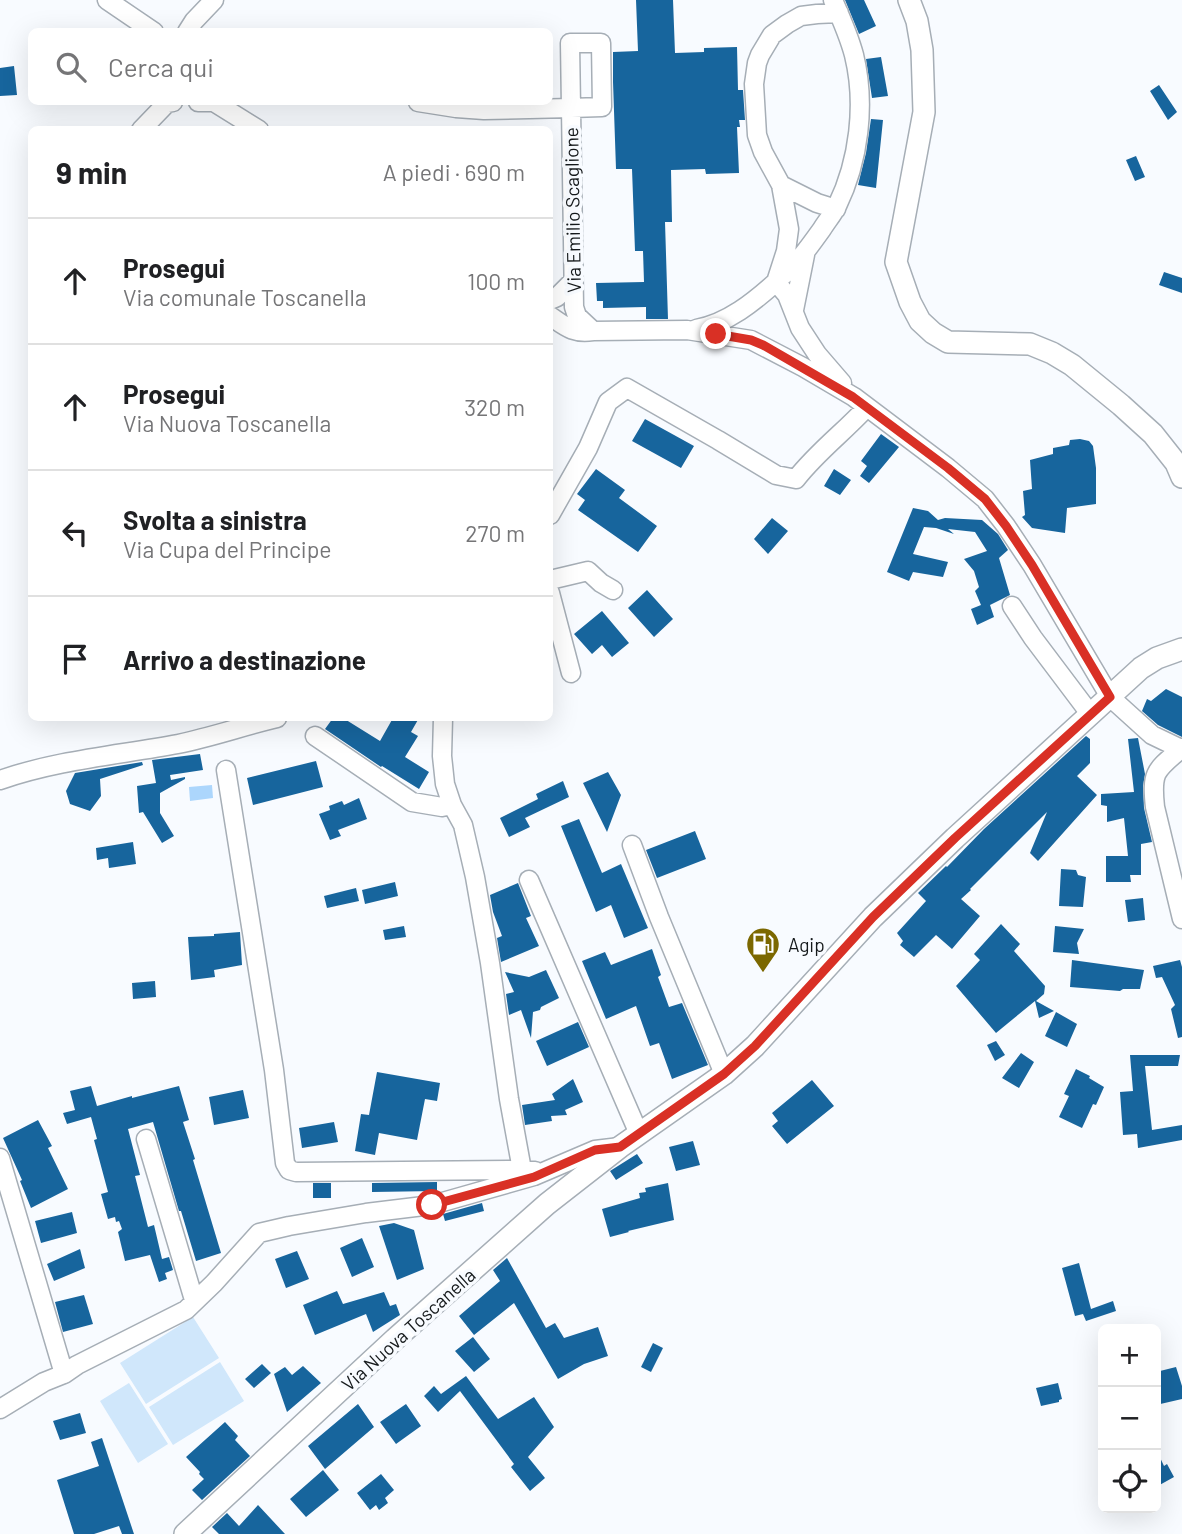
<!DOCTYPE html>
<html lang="it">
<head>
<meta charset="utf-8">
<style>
	body { margin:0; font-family:Barlow,sans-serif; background:#f2f2f2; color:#202124 }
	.controls { position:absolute; right:21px; bottom:21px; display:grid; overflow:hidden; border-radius:10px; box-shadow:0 7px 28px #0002 }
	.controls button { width:63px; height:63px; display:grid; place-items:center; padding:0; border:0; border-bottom:2px solid #e0e0e0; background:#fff; color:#202124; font:35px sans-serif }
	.stop { position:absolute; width:21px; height:21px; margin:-16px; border:5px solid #d93025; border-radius:50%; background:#fff }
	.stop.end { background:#d93025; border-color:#fff; box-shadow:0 2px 7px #0008 }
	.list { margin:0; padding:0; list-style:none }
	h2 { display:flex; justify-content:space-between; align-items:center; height:91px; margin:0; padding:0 28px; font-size:30px }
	h2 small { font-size:23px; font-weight:400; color:#757577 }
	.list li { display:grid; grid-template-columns:46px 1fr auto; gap:21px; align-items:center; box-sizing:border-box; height:126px; padding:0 28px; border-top:2px solid #e0e0e0 }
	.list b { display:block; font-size:26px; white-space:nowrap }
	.list p { margin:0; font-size:23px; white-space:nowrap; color:#757577 }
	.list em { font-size:23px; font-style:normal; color:#757577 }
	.icon { flex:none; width:38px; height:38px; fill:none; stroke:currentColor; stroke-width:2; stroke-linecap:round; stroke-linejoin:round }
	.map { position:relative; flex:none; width:1182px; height:1534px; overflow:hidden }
	.search { position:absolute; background:#fff; box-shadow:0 7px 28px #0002; left:28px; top:28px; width:525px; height:77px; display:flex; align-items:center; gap:18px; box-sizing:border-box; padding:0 24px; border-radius:10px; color:#757577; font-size:26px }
	.panel { position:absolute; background:#fff; box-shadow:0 7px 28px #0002; left:28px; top:126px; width:525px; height:595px; border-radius:10px }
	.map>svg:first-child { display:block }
	.green { fill:#d0e7fb }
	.water { fill:#acd6fc }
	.building { fill:#17659d }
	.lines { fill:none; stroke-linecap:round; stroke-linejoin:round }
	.minor-casing { stroke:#a6aeb6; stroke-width:21 }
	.major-casing { stroke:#a6aeb6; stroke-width:24 }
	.minor { stroke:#fff; stroke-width:18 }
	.major { stroke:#fff; stroke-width:21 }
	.route { stroke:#d93025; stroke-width:9 }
	.labels { text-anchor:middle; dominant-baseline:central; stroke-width:7; stroke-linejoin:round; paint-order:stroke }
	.street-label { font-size:19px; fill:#15191b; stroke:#f8fbff }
	.poi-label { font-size:19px; fill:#15191b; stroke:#f8fbff; text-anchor:start }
</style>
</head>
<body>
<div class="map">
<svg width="1182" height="1534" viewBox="0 0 1182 1534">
	<rect width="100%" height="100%" fill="#f8fbff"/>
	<!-- green -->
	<path class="green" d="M193 1317 219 1358 146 1404 120 1363Z
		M220 1362 244 1401 173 1445 149 1407Z
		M129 1383 168 1444 138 1463 100 1401Z"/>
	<!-- water -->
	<path class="water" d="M212 785 213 798 190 801 189 787Z"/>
	<!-- building -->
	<path class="building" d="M636 0H673L675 53 704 52V48L737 47 738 90H743L745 120H739L740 127H737L739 173 706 174 705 169 671 170 672 222H665L668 319H646V307L603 308V301H597L596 283 644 282 643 251H635L632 169H616L613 82V52L638 51Z
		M845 0H864L876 26 859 34Z
		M881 57 888 96 872 98 866 59Z
		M14 66 17 95 0 96V68Z
		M1159 85 1177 112 1168 120 1150 91Z
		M871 119 883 120 876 188 858 185 866 153Z
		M1136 156 1145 177 1135 181 1126 160Z
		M1164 272 1182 278V293L1159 285Z
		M645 419 694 446 681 468 632 441Z
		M881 434 899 447 869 483 860 476 867 466 861 461Z
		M1080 439 1089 441 1093 446 1096 468V504L1067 508 1065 533 1032 528 1022 517 1025 515 1023 491 1032 489 1030 460 1053 454V448L1069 445 1070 440Z
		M596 469 625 490 619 498 657 526 638 552 578 510 585 500 577 494Z
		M834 469 851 480 840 495 824 486Z
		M913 508 928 511 938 520 945 518 982 520 998 534 1008 550 999 558 1010 595 990 605 994 617 977 625 971 609 981 605 975 591 979 587 974 571 964 559 987 551 975 532 948 529 954 534 936 528 924 527 913 554 948 562 943 577 913 572 909 581 887 572Z
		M772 518 788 531 768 554 754 539Z
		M647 590 673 619 654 637 628 608Z
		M602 611 629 643 612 657 602 645 592 654 574 634Z
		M1166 689 1182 697V737L1158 725 1142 711 1147 699 1151 701Z
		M333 718H343L380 741 393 718H419L411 732 418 736 405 757 429 772 419 789 382 766 381 767 325 729Z
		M1086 736 1090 739V763L1077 776 1097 795 1038 861 1030 853 1047 812 970 889 971 890 961 899 980 916 952 949 936 935 914 957 900 945 903 941 897 933 926 901 918 893 946 866 947 867 984 829Z
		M1138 738 1145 774 1143 786 1144 808 1152 842 1141 844V875H1130L1131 882H1106V856H1128L1124 818 1107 822V806L1101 805V794L1134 792 1128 739Z
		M200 754 203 770 170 775 171 780 185 777V779L160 793V813L174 836 162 843 143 812 139 813 137 786 156 783 152 760Z
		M316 761 323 787 253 805 247 778Z
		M142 762 143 765 100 779 101 796 90 811 70 804 66 791 75 773Z
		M608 772 621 795 607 832 583 783Z
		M563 781 569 797 525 818 530 827 509 837 500 818 538 799 536 794Z
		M359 798 367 819 338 830 341 836 330 840 319 814 330 810 329 806 342 801 344 805Z
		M579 819 602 873 621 864 648 928 624 938 611 905 596 912 561 826Z
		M695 831 706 859 657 878 646 850Z
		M133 842 136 864 109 868 108 858 97 860 96 848Z
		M1061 869 1076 870 1078 875 1086 877 1083 907 1059 906Z
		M395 882 398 896 365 904 362 890Z
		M518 883 531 916 526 918 539 946 501 962 497 938 502 936 493 912 490 895Z
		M356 888 359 901 327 908 324 896Z
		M1143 898 1145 920 1128 922 1125 900Z
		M1001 924 1020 944 1014 951 1045 986 1044 994 1036 1001 1054 1011 1039 1018 1035 1001 996 1033 956 986 980 960 974 954Z
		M404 926 406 937 385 940 383 930Z
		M1055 926 1084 929 1077 943 1079 954 1053 952Z
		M240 932 242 965 214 970 215 977 191 980 188 937 214 936V934Z
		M652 949 661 975 658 977 669 1007 682 1003 708 1065 672 1079 659 1043 650 1046 636 1006 606 1019 582 961 605 952 611 965Z
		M1072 960 1144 970 1140 989H1123L1120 991 1070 987Z
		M1180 960 1182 967V1037L1178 1038 1171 1009 1175 1005 1162 977 1156 978 1153 966Z
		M546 970 559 998 541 1007 540 1010 533 1012 531 1038 521 1010 509 1015 506 994 514 992 505 972 529 977Z
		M155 981 156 997 133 999 132 983Z
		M1056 1012 1077 1024 1067 1047 1045 1036Z
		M578 1022 589 1047 547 1066 536 1041Z
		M996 1041 1005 1055 995 1061 987 1045Z
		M1021 1053 1034 1062 1019 1088 1002 1078Z
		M1130 1055H1180L1178 1066H1145L1152 1130 1182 1125V1140L1138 1148 1137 1134 1123 1135 1120 1092 1133 1091Z
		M1076 1069 1090 1076 1089 1078 1104 1087 1096 1105 1093 1104 1082 1128 1059 1117 1069 1096 1064 1094Z
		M377 1072 440 1083 437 1101 425 1099 417 1140 379 1133 375 1155 355 1151 361 1114 369 1115Z
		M573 1079 583 1102 565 1110 567 1115 551 1116 552 1121 525 1125 522 1105 555 1100 552 1094Z
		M812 1080 834 1106 787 1144 772 1126 778 1121 772 1113Z
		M91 1086 97 1106 132 1096V1098L179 1086 189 1120 183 1122 195 1159 193 1160 221 1253 196 1261 181 1211H179L153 1122 128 1129 140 1175 135 1176 148 1227 154 1225 162 1259 169 1257 173 1270 165 1273 167 1279 159 1282 150 1255 125 1261 118 1232 122 1229 119 1221 116 1222 115 1217 108 1219 101 1194 108 1192 94 1140 97 1139 91 1117 67 1124 63 1113 75 1110 70 1091Z
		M243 1090 249 1118 214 1125 209 1097Z
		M38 1120 52 1146 48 1148 68 1189 31 1208 20 1181 22 1180 3 1138Z
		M334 1122 338 1142 302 1148 299 1128Z
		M693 1141 700 1165 676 1171 669 1147Z
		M637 1154 643 1163 616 1180 610 1171Z
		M437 1182V1191L372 1192V1183Z
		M313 1183H331V1198H313Z
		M668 1183 674 1220 628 1231 629 1232 610 1237 602 1209 640 1198 639 1193 646 1192 645 1188Z
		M482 1203 484 1211 445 1221 443 1214Z
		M72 1212 77 1233 41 1243 35 1221Z
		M394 1223 414 1230 424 1269 397 1280 379 1226Z
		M362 1238 374 1267 352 1277 340 1248Z
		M80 1249 85 1268 54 1281 47 1264Z
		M297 1251 309 1279 286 1288 275 1259Z
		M507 1258 546 1328 555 1323 564 1338 598 1327 608 1356 584 1364 558 1379 514 1303 474 1335 459 1316 500 1281 493 1270Z
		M1079 1263 1091 1309 1113 1301 1116 1311 1086 1321 1083 1314 1075 1316 1062 1268Z
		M337 1291 343 1304 384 1292 390 1306 396 1304 400 1315 373 1332 366 1314 315 1335 303 1305Z
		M84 1295 93 1324 63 1332 55 1302Z
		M473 1337 490 1359 474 1372 455 1351Z
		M653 1343 663 1348 651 1372 641 1367Z
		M262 1364 271 1373 254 1388 245 1379Z
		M303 1366 321 1383 287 1412 274 1374 285 1367 292 1375Z
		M1176 1367 1182 1386V1399L1156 1405V1372Z
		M466 1376 498 1419 534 1397 554 1427 528 1457 545 1478 530 1491 511 1467 514 1464 460 1391 438 1412 424 1396 434 1386 441 1394Z
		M1058 1383 1062 1399 1059 1400V1402L1041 1406 1036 1388Z
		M358 1404 374 1427 325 1469 308 1446Z
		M406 1404 421 1426 396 1444 380 1422Z
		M80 1413 86 1433 60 1440 53 1421Z
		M225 1422 238 1436 235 1440 250 1456 202 1500 192 1490 204 1479 199 1474 200 1472 186 1457Z
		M102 1438 134 1534H122L119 1526 94 1534H74L57 1480 99 1466 91 1442Z
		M1156 1449 1164 1466 1167 1464 1174 1477 1156 1487Z
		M323 1470 339 1490 306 1517 290 1499Z
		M381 1474 394 1490 385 1498 388 1503 379 1510 376 1505 370 1510 357 1493Z
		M258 1505 285 1534H219L212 1527 227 1513 239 1526Z"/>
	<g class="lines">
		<!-- minor casing -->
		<g class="minor-casing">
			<path id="minor" d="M107 0 154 32
				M839 13 817 14 801 16 787 24 772 35 760 55 757 63 754 84 757 135 763 152 781 185 789 229 786 251 776 282 787 295 800 328 817 354 842 383
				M187 32 194 21 214 0
				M570 43H601L602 107 571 108Z
				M198 102H215
				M214 102 259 130
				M418 102 456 108 484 110 571 108 574 307 577 316 593 331
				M141 130 167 103 173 102
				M781 185 817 203 836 209
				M550 300 557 297 573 281
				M794 310 805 255
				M550 316C566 327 573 334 593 331L687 330 751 340 803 367 854 397 948 468 985 499 1006 526 1032 565 1110 697 1152 735 1181 749
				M696 329C727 324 755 301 777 281 797 264 807 250 822 229 827 221 833 214 837 206 859 161 866 104 854 55 849 36 841 18 833 0
				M550 515 588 448 608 402 627 388 718 440 776 475 796 479C817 452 844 432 867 407
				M550 580 588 571 601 583 613 590
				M550 593 571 673
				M1012 606 1033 638 1091 715
				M443 718 442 756 445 784 452 805 463 825 475 877 490 963 509 1099 522 1170
				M315 736 412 802 442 807 452 805
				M1182 748C1156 770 1151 771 1155 807L1182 919
				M226 770 274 1070 285 1163 289 1170 296 1172 509 1170 535 1171
				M0 780C57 760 119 755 178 744 212 737 243 726 277 718
				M632 845 659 917 724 1074
				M529 880 639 1134
				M146 1139 194 1300
				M0 1158 64 1374
				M0 1409 44 1382 64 1374 77 1365 186 1310 214 1283 259 1233 289 1226 366 1213 432 1205 534 1176 595 1150 620 1147"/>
		</g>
		<!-- major casing -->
		<g class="major-casing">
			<path id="major" d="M909 0 917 21 922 50 924 112 896 262 910 302 920 321 933 333 948 342 1030 344 1052 353 1072 365 1121 405 1153 434 1176 463 1182 477
				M185 1534 395 1339 547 1204 620 1147 724 1074 755 1046 873 917 955 838 1141 668 1157 658 1182 649"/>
		</g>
		<!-- minor -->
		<use href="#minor" class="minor"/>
		<!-- major -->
		<use href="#major" class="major"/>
	</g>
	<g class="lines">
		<!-- route -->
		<path class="route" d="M432 1205 534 1177 595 1150 620 1147 724 1074 755 1046 873 917 955 838 1110 697 1032 565 1006 526 985 499 948 468 853 397 763 345 751 340 716 334"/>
	</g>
	<!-- icons -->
	<defs>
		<g id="fuel-pin" transform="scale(1.75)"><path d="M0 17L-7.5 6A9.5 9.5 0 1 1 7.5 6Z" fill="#7c6800" stroke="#f8fbff"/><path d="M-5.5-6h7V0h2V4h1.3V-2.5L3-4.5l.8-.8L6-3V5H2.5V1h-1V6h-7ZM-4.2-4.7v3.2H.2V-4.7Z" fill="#fff"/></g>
	</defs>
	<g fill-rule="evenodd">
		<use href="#fuel-pin" x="763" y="944"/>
	</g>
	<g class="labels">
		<!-- street labels -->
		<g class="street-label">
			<text transform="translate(572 210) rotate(-91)">Via Emilio Scaglione</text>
			<text transform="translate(408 1329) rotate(-42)">Via Nuova Toscanella</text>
		</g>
		<!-- poi labels -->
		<g class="poi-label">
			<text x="788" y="944">Agip</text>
		</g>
	</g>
</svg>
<div class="controls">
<button>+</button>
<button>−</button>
<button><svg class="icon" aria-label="locate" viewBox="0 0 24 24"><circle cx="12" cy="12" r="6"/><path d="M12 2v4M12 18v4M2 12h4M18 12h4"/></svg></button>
</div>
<div class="stop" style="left:432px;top:1205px"></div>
<div class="stop end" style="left:716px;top:334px"></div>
<div class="search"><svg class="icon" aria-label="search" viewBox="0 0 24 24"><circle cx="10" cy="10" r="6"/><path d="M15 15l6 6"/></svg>Cerca qui</div>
<section class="panel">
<h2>9 min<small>A piedi · 690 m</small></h2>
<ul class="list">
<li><svg class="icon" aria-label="ahead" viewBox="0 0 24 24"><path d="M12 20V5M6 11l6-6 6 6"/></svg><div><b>Prosegui</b><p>Via comunale Toscanella</p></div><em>100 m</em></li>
<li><svg class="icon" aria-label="ahead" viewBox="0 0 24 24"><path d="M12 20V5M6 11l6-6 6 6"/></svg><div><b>Prosegui</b><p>Via Nuova Toscanella</p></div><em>320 m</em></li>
<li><svg class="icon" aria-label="left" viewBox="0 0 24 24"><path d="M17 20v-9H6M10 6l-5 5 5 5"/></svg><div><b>Svolta a sinistra</b><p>Via Cupa del Principe</p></div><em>270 m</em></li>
<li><svg class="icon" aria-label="arrive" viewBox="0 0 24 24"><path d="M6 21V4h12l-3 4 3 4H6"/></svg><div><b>Arrivo a destinazione</b></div></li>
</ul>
</section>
</div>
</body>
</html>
